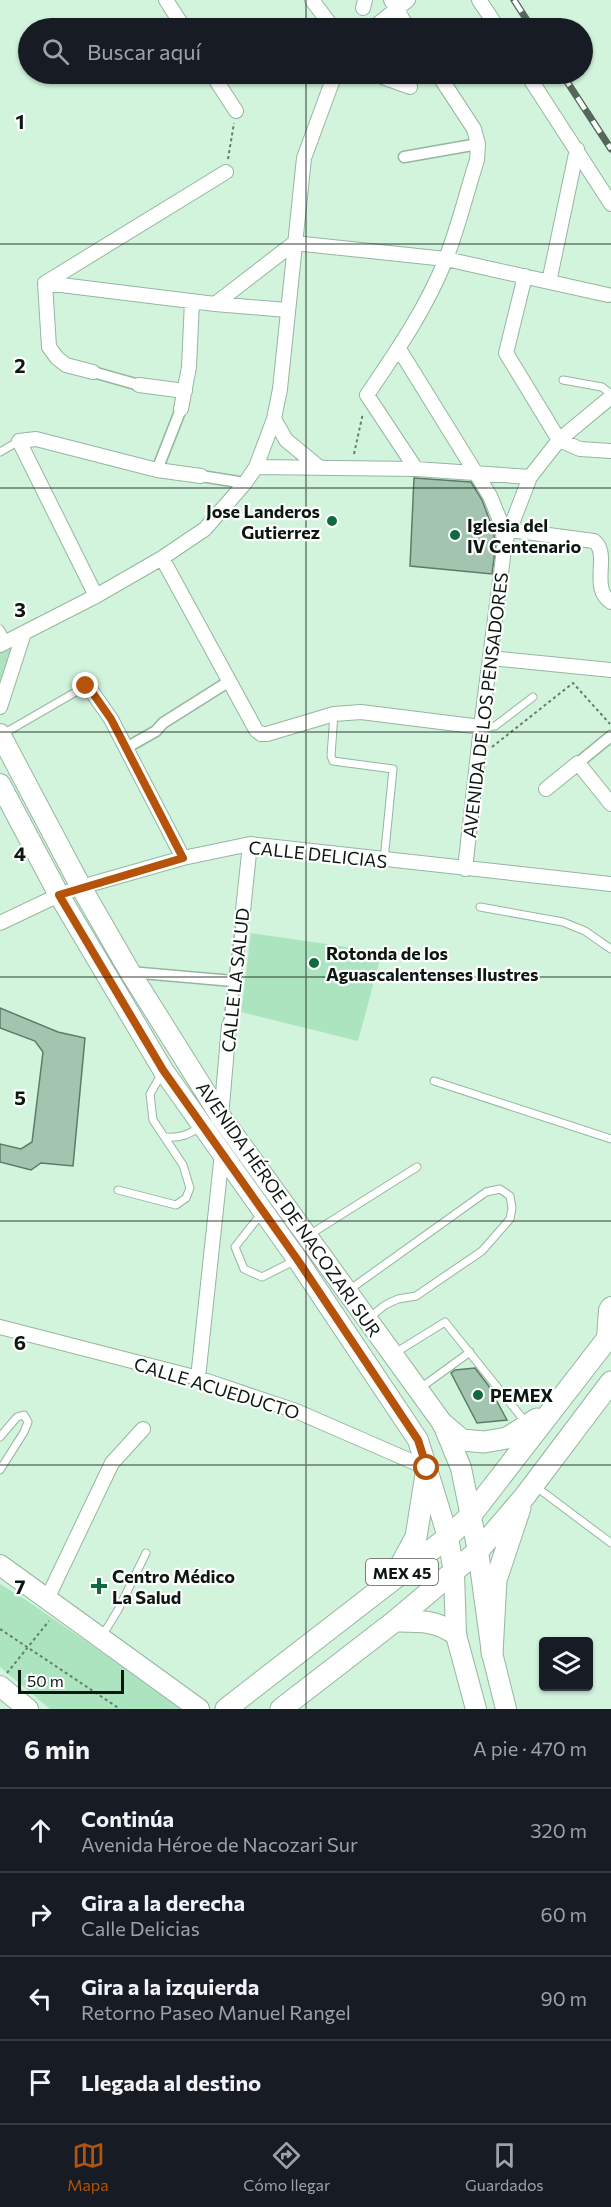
<!DOCTYPE html>
<html lang="es">
<head>
<meta charset="utf-8">
<style>
	body { margin:0; font-family:Commissioner,sans-serif; background:#20242c; color:#f1f3f6 }
	.controls { position:absolute; right:18px; bottom:18px; display:grid; overflow:hidden; border-radius:6px; box-shadow:0 2px 4px #0004 }
	.controls button { width:54px; height:54px; display:grid; place-items:center; padding:0; border:0; border-bottom:2px solid #363941; background:#171b24; color:#f1f3f6; font:30px sans-serif }
	.scale { position:absolute; left:18px; bottom:15px; width:106px; box-sizing:border-box; padding-left:6px; border:3px solid #0b1710; border-top:0; font-size:16px; line-height:21px; white-space:nowrap; color:#0b1710; -webkit-text-stroke:4px #fff; paint-order:stroke }
	.stop { position:absolute; width:18px; height:18px; margin:-14px; border:4px solid #b45309; border-radius:50%; background:#fff }
	.stop.end { background:#b45309; border-color:#fff; box-shadow:0 2px 6px #0008 }
	.list { margin:0; padding:0; list-style:none }
	h2 { display:flex; justify-content:space-between; align-items:center; height:78px; margin:0; padding:0 24px; font-size:26px }
	h2 small { font-size:20px; font-weight:400; color:#9ea1a6 }
	.list li { display:grid; grid-template-columns:39px 1fr auto; gap:18px; align-items:center; box-sizing:border-box; height:84px; padding:0 24px; border-top:2px solid #363941 }
	.list b { display:block; font-size:22px; white-space:nowrap }
	.list p { margin:0; font-size:20px; white-space:nowrap; color:#9ea1a6 }
	.list em { font-size:20px; font-style:normal; color:#9ea1a6 }
	.icon { flex:none; width:33px; height:33px; fill:none; stroke:currentColor; stroke-width:2; stroke-linecap:round; stroke-linejoin:round }
	.map { position:relative; flex:none; width:611px; height:1709px; overflow:hidden }
	.search { position:absolute; background:#171b24; box-shadow:0 2px 4px #0004; left:18px; right:18px; top:18px; height:66px; display:flex; align-items:center; gap:15px; box-sizing:border-box; padding:0 21px; border-radius:33px; color:#9ea1a6; font-size:22px }
	.sheet { height:414px; background:#171b24 }
	nav { display:flex; justify-content:space-around; align-items:center; box-sizing:border-box; height:84px; border-top:2px solid #363941; background:#171b24; font-size:16px; color:#9ea1a6 }
	nav a { display:grid; justify-items:center; gap:3px }
	nav .on { color:#b45309 }
	.map>svg:first-child { display:block }
	.green { fill:#ade4c0 }
	.building { fill:#a3c4ae; stroke:#5d7c68; stroke-width:1.5 }
	.lines { fill:none; stroke-linecap:round; stroke-linejoin:round }
	.service-casing { stroke:#95b6a0; stroke-width:9 }
	.pedestrian-casing { stroke:#95b6a0; stroke-width:13 }
	.minor-casing { stroke:#95b6a0; stroke-width:16 }
	.secondary-casing { stroke:#95b6a0; stroke-width:22 }
	.primary-casing { stroke:#95b6a0; stroke-width:23 }
	.path { stroke:#667c6d; stroke-width:2; stroke-dasharray:3 3; stroke-linecap:butt }
	.service { stroke:#fff; stroke-width:7 }
	.pedestrian { stroke:#fff; stroke-width:10 }
	.minor { stroke:#fff; stroke-width:14 }
	.secondary { stroke:#fff; stroke-width:20 }
	.primary { stroke:#fff; stroke-width:21 }
	.rail-casing { stroke:#53675a; stroke-width:7 }
	.rail { stroke:#fff; stroke-width:4.5; stroke-dasharray:14; stroke-linecap:butt }
	.route { stroke:#b45309; stroke-width:8 }
	.grid { fill:none; stroke:#0b1710; stroke-width:1.5; stroke-opacity:0.55 }
	.poi-dot { fill:#0f6b3f; stroke:#fff; stroke-width:2 }
	.labels { text-anchor:middle; dominant-baseline:central; stroke-width:4.5; stroke-linejoin:round; paint-order:stroke }
	.shield { fill:#fff; stroke:#545d58; stroke-width:1.5 }
	.shield-label { font-size:16px; font-weight:bold; fill:#0b1710 }
	.poi-label { font-size:18px; font-weight:bold; fill:#0b1710; stroke:#fff; text-anchor:start }
	.street-label { font-size:18px; fill:#0b1710; stroke:#fff }
	.grid-label { font-size:20px; text-anchor:middle; font-weight:bold; fill:#0b1710; stroke:#fff; stroke-width:4.5; stroke-linejoin:round; paint-order:stroke }
</style>
</head>
<body>
<div class="map">
<svg width="611" height="1709" viewBox="0 0 611 1709">
	<rect width="100%" height="100%" fill="#d2f4dd"/>
	<!-- green -->
	<path class="green" d="M16 640 0 688V649Z
		M251 933 382 952 358 1041 241 1012Z
		M0 1584 26 1600 184 1709H50L0 1667Z"/>
	<!-- building -->
	<path class="building" d="M414 478 471 482 482 500 490 521 496 543 492 574 410 566Z
		M0 1008 58 1032 85 1038 73 1166 41 1163 31 1170 0 1162V1144L21 1149 32 1142 43 1052 35 1041 0 1028Z
		M475 1368 488 1385 507 1420 477 1423 451 1373 455 1370Z"/>
	<g class="lines">
		<!-- service casing -->
		<g class="service-casing">
			<path id="service" d="M563 380 602 387 611 394
				M0 452 19 441
				M0 629 7 641
				M334 714 331 756 333 761 393 769 384 860
				M481 727 495 726 533 697
				M3 734 86 686
				M480 907 563 922 585 931 611 949
				M434 1081 611 1139
				M166 1137C180 1138 188 1135 200 1127
				M118 1190 176 1205 186 1198 190 1188 183 1165 153 1120 150 1094 162 1073
				M261 1214 235 1247 244 1269 262 1277 296 1260
				M309 1235 417 1167
				M349 1290 486 1192 500 1189 510 1196 512 1208 510 1219 482 1251 416 1296 398 1299 385 1305 369 1318
				M395 1353 445 1322 527 1424
				M419 1389 470 1352
				M0 1437 17 1417 24 1415 28 1422 24 1432 0 1470
				M535 1486 611 1543
				M102 1636 118 1610 146 1553"/>
		</g>
		<!-- pedestrian casing -->
		<g class="pedestrian-casing">
			<path id="pedestrian" d="M404 157 478 144
				M93 372 139 385
				M157 470 181 409
				M201 476 245 483
				M126 748 156 731 163 723 228 682
				M578 763 611 736
				M130 972 233 981
				M229 1025 242 920"/>
		</g>
		<!-- minor casing -->
		<g class="minor-casing">
			<path id="minor" d="M166 0 184 28
				M312 0 333 28
				M391 0 408 28
				M479 0 498 28
				M363 8 365 0
				M373 28 408 0
				M212 74 236 111
				M374 74 410 87
				M527 74 611 204
				M525 276 506 353 559 440 580 449 611 451
				M549 282 577 149
				M45 283 215 304 287 310
				M45 283 226 172
				M45 283 49 347 57 358 66 365 93 372
				M215 304 294 243 446 259 608 295
				M399 349 490 496 499 518 505 542
				M139 385 185 391
				M181 409 189 367 192 301
				M274 419 286 440 320 468
				M256 467 416 469 530 477
				M416 469 367 395C396 352 426 309 445 261 458 229 466 194 477 160L478 144 474 129 438 74
				M510 530 594 541C611 554 589 588 611 602
				M162 558 256 730 261 734H267L334 714 361 712 481 727
				M96 596 19 441 36 439 157 470 201 476
				M0 645 96 596 162 558 205 529 245 483 256 467 274 419 280 389 304 158 335 74
				M490 658 611 670
				M86 686 90 689 111 719 183 858
				M0 707 24 633
				M546 789 578 763 611 804
				M465 869 481 727 505 542 530 477 559 440 611 397
				M242 920 250 844
				M0 923 59 895 81 887 183 858 250 844 611 884
				M221 1117 229 1025
				M0 1327 198 1378 296 1411 427 1468
				M198 1378 222 1153
				M47 1599 112 1463 143 1429"/>
		</g>
		<!-- secondary casing -->
		<g class="secondary-casing">
			<path id="secondary" d="M0 734 81 887 130 972 221 1117 443 1424 461 1468 478 1551 492 1653 506 1709
				M0 784 59 895 163 1070 297 1259 418 1440 448 1537 454 1573 456 1635 476 1709
				M607 1339 609 1310 611 1307
				M0 1565 199 1709
				M0 1686 28 1709"/>
		</g>
		<!-- primary casing -->
		<g class="primary-casing">
			<path id="primary" d="M443 1424 462 1440 484 1442 507 1438 537 1419
				M398 1570 416 1537 427 1468
				M395 1621C417 1621 438 1620 456 1635
				M492 1653 496 1580 520 1508
				M226 1709 448 1537 471 1515 611 1334
				M281 1709 395 1621 478 1551 525 1496 611 1382"/>
		</g>
		<!-- path -->
		<path class="path" d="M228 159 234 123
			M354 454 363 413
			M492 747 573 683 610 724
			M0 1629 120 1709
			M7 1673 49 1621"/>
		<!-- service -->
		<use href="#service" class="service"/>
		<!-- pedestrian -->
		<use href="#pedestrian" class="pedestrian"/>
		<!-- minor -->
		<use href="#minor" class="minor"/>
		<!-- secondary -->
		<use href="#secondary" class="secondary"/>
		<!-- primary -->
		<use href="#primary" class="primary"/>
		<!-- rail casing -->
		<g class="rail-casing">
			<path id="rail" d="M514 0 532 28
				M562 74 611 149"/>
		</g>
		<!-- rail -->
		<use href="#rail" class="rail"/>
	</g>
	<g class="lines">
		<!-- route -->
		<path class="route" d="M86 686 90 689 111 719 183 858 59 895 163 1070 297 1259 418 1440 427 1468"/>
	</g>
	<!-- grid -->
	<path class="grid" d="M306 0V28M306 74V1709M0 244H611M0 488H611M0 732H611M0 977H611M0 1221H611M0 1465H611"/>
	<!-- markers -->
	<g class="poi-dot">
		<circle cx="332" cy="521" r="6"/>
		<circle cx="455" cy="535" r="6"/>
		<circle cx="314" cy="963" r="6"/>
		<circle cx="478" cy="1395" r="6"/>
		<path d="M96 1577h6v6h6v6h-6v6h-6v-6h-6v-6h6z"/>
	</g>
	<g class="labels">
		<!-- shield labels -->
		<rect class="shield" x="366" y="1559" width="72" height="26" rx="4.5"/>
		<g class="shield-label">
			<text x="402" y="1572">MEX 45</text>
		</g>
		<!-- poi labels -->
		<g class="poi-label">
			<text x="320" y="511" text-anchor="end">Jose Landeros<tspan x="320" dy="21">Gutierrez</tspan></text>
			<text x="467" y="525">Iglesia del<tspan x="467" dy="21">IV Centenario</tspan></text>
			<text x="326" y="953">Rotonda de los<tspan x="326" dy="21">Aguascalentenses Ilustres</tspan></text>
			<text x="490" y="1395">PEMEX</text>
			<text x="112" y="1576">Centro Médico<tspan x="112" dy="21">La Salud</tspan></text>
		</g>
		<!-- street labels -->
		<g class="street-label">
			<text transform="translate(485 705) rotate(-83)">AVENIDA DE LOS PENSADORES</text>
			<text transform="translate(318 854) rotate(6)">CALLE DELICIAS</text>
			<text transform="translate(235 980) rotate(-84)">CALLE LA SALUD</text>
			<text transform="translate(289 1209) rotate(55)">AVENIDA HÉROE DE NACOZARI SUR</text>
			<text transform="translate(217 1388) rotate(17)">CALLE ACUEDUCTO</text>
		</g>
	</g>
	<g class="grid-label">
		<text x="20" y="129">1</text>
		<text x="20" y="373">2</text>
		<text x="20" y="617">3</text>
		<text x="20" y="861">4</text>
		<text x="20" y="1105">5</text>
		<text x="20" y="1350">6</text>
		<text x="20" y="1594">7</text>
	</g>
</svg>
<div class="controls">
<button><svg class="icon" aria-label="layers" viewBox="0 0 24 24"><path d="M12 4l9 5-9 5-9-5zM3 14l9 5 9-5"/></svg></button>
</div>
<div class="scale">50 m</div>
<div class="stop" style="left:427px;top:1468px"></div>
<div class="stop end" style="left:86px;top:686px"></div>
<div class="search"><svg class="icon" aria-label="search" viewBox="0 0 24 24"><circle cx="10" cy="10" r="6"/><path d="M15 15l6 6"/></svg>Buscar aquí</div>
</div>
<section class="sheet">
<h2>6 min<small>A pie · 470 m</small></h2>
<ul class="list">
<li><svg class="icon" aria-label="ahead" viewBox="0 0 24 24"><path d="M12 20V5M6 11l6-6 6 6"/></svg><div><b>Continúa</b><p>Avenida Héroe de Nacozari Sur</p></div><em>320 m</em></li>
<li><svg class="icon" aria-label="right" viewBox="0 0 24 24"><path d="M7 20v-9h11M14 6l5 5-5 5"/></svg><div><b>Gira a la derecha</b><p>Calle Delicias</p></div><em>60 m</em></li>
<li><svg class="icon" aria-label="left" viewBox="0 0 24 24"><path d="M17 20v-9H6M10 6l-5 5 5 5"/></svg><div><b>Gira a la izquierda</b><p>Retorno Paseo Manuel Rangel</p></div><em>90 m</em></li>
<li><svg class="icon" aria-label="arrive" viewBox="0 0 24 24"><path d="M6 21V4h12l-3 4 3 4H6"/></svg><div><b>Llegada al destino</b></div></li>
</ul>
</section>
<nav>
<a class="on"><svg class="icon" aria-label="map" viewBox="0 0 24 24"><path d="M3 6l6-2 6 2 6-2v14l-6 2-6-2-6 2zM9 4v14M15 6v14"/></svg>Mapa</a>
<a><svg class="icon" aria-label="directions" viewBox="0 0 24 24"><path d="M12 3l9 9-9 9-9-9zM9 14v-3h6M13 9l2 2-2 2"/></svg>Cómo llegar</a>
<a><svg class="icon" aria-label="saved" viewBox="0 0 24 24"><path d="M7 4h10v16l-5-4-5 4z"/></svg>Guardados</a>
</nav>
</body>
</html>
